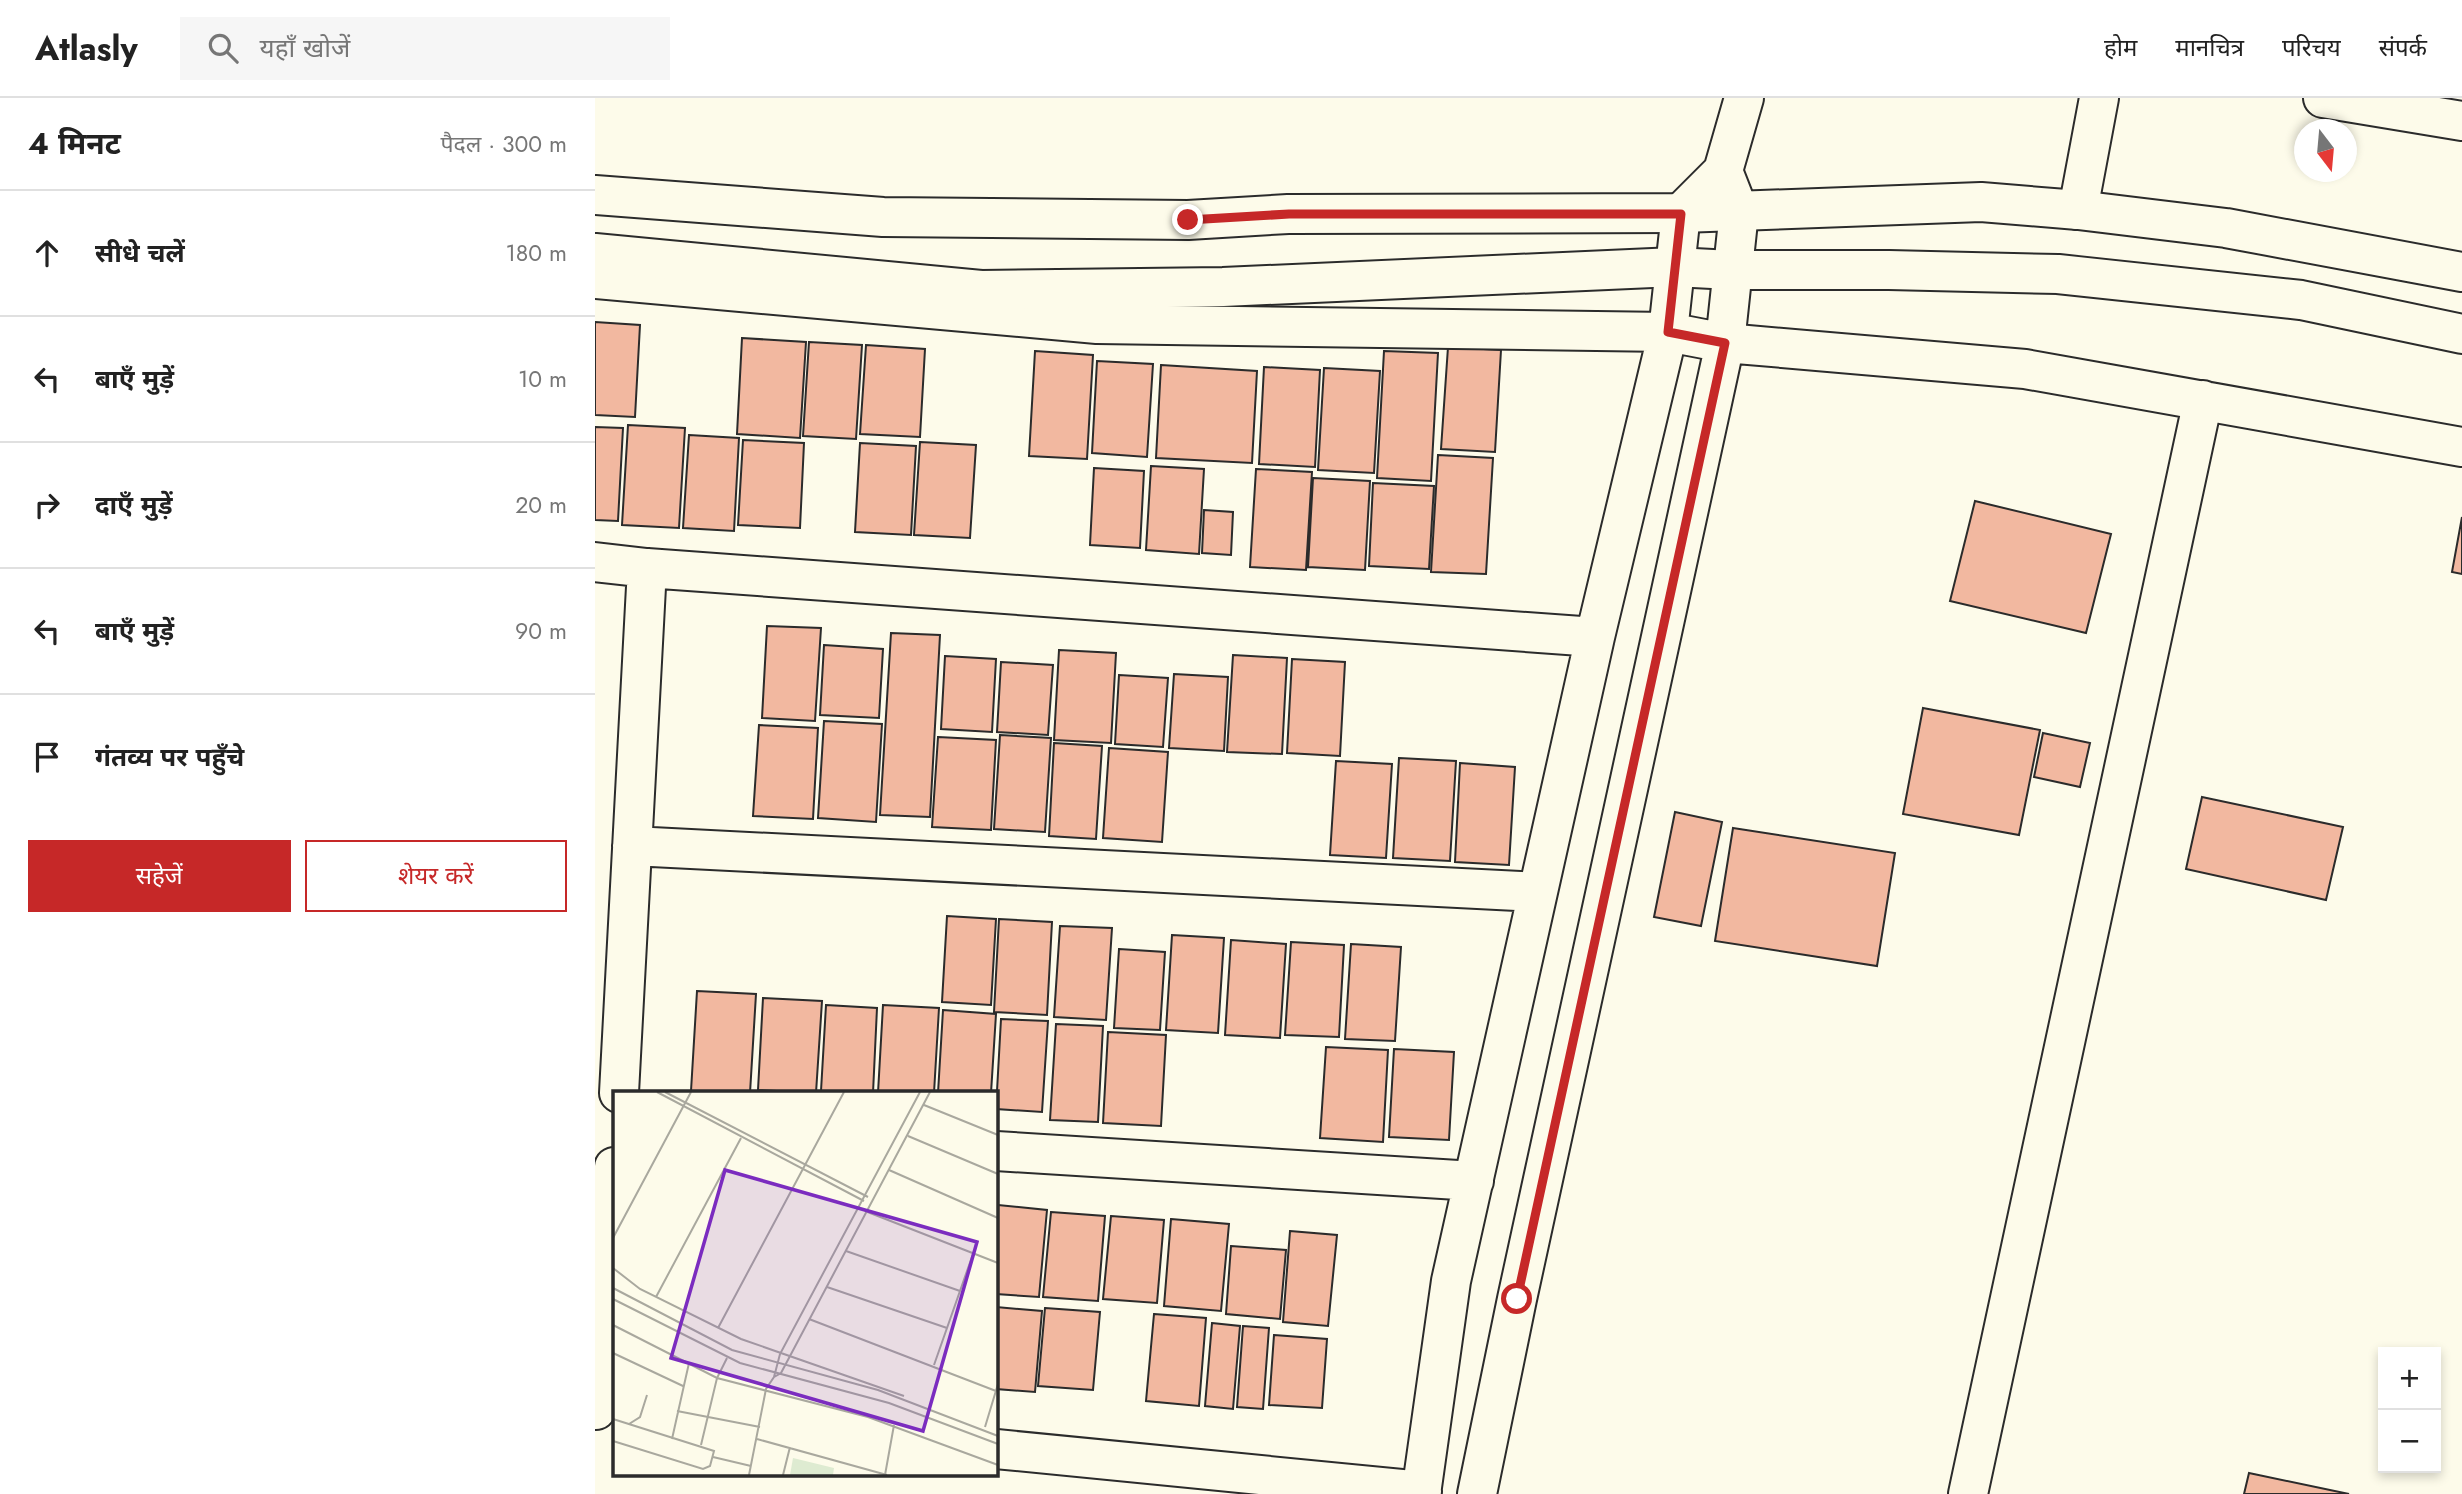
<!DOCTYPE html>
<html lang="hi">
<head>
<meta charset="utf-8">
<style>
	body { margin:0; font-family:Jost,"Noto Sans Devanagari",sans-serif; background:#f6f6f6; color:#222 }
	.controls { position:absolute; right:21px; bottom:21px; display:grid; overflow:hidden; border-radius:0px; box-shadow:0 4px 10px #0003 }
	.controls button { width:63px; height:63px; display:grid; place-items:center; padding:0; border:0; border-bottom:2px solid #e0e0e0; background:#fff; color:#222; font:35px sans-serif }
	.compass { position:absolute; left:1699px; top:21px; width:63px; height:63px; border-radius:50%; background:#fff; box-shadow:0 4px 10px #0003; rotate:164deg }
	.stop { position:absolute; width:21px; height:21px; margin:-16px; border:5px solid #c62828; border-radius:50%; background:#fff }
	.stop.end { background:#c62828; border-color:#fff; box-shadow:0 2px 7px #0008 }
	.list { margin:0; padding:0; list-style:none }
	h2 { display:flex; justify-content:space-between; align-items:center; height:91px; margin:0; padding:0 28px; font-size:30px }
	h2 small { font-size:23px; font-weight:400; color:#767676 }
	.list li { display:grid; grid-template-columns:46px 1fr auto; gap:21px; align-items:center; box-sizing:border-box; height:126px; padding:0 28px; border-top:2px solid #e0e0e0 }
	.list b { display:block; font-size:26px; white-space:nowrap }
	.list em { font-size:23px; font-style:normal; color:#767676 }
	.actions { display:flex; gap:14px; padding:21px 28px }
	.actions a { flex:1; padding:16px 0; border:2px solid #c62828; border-radius:0px; text-align:center; font-size:24px; color:#c62828 }
	.actions .main { background:#c62828; color:#fff }
	.icon { flex:none; width:38px; height:38px; fill:none; stroke:currentColor; stroke-width:2; stroke-linecap:round; stroke-linejoin:round }
	.map { position:relative; flex:none; width:1867px; height:1396px; overflow:hidden }
	header { display:flex; align-items:center; gap:42px; box-sizing:border-box; height:98px; padding:0 35px; background:#fff; border-bottom:2px solid #e0e0e0 }
	header strong { font-size:33px }
	nav { display:flex; gap:38px; margin-inline-start:auto; font-size:24px }
	.search { width:490px; height:63px; background:#f6f6f6; display:flex; align-items:center; gap:18px; box-sizing:border-box; padding:0 24px; border-radius:0px; color:#767676; font-size:26px }
	main { display:flex }
	aside { flex:1; background:#fff }
	.map>svg:first-child { display:block }
	.building { fill:#f2b8a0; stroke:#2b2b2b; stroke-width:2 }
	.lines { fill:none; stroke-linecap:round; stroke-linejoin:round }
	.minor-casing { stroke:#2b2b2b; stroke-width:42 }
	.major-casing { stroke:#2b2b2b; stroke-width:42 }
	.minor { stroke:#fdfbea; stroke-width:38 }
	.major { stroke:#fdfbea; stroke-width:38 }
	.route { stroke:#c62828; stroke-width:9 }
	.inset-road { fill:none; stroke:#a9a89e; stroke-width:2 }
	.view { fill:#7b2cbf; fill-opacity:0.15; stroke:#7b2cbf; stroke-width:3.5 }
	.inset-edge { fill:none; stroke:#2b2b2b; stroke-width:3.5 }
</style>
</head>
<body>
<header>
<strong>Atlasly</strong>
<div class="search"><svg class="icon" aria-label="search" viewBox="0 0 24 24"><circle cx="10" cy="10" r="6"/><path d="M15 15l6 6"/></svg>यहाँ खोजें</div>
<nav><a>होम</a><a>मानचित्र</a><a>परिचय</a><a>संपर्क</a></nav>
</header>
<main>
<aside>
<h2>4 मिनट<small>पैदल · 300 m</small></h2>
<ul class="list">
<li><svg class="icon" aria-label="ahead" viewBox="0 0 24 24"><path d="M12 20V5M6 11l6-6 6 6"/></svg><div><b>सीधे चलें</b></div><em>180 m</em></li>
<li><svg class="icon" aria-label="left" viewBox="0 0 24 24"><path d="M17 20v-9H6M10 6l-5 5 5 5"/></svg><div><b>बाएँ मुड़ें</b></div><em>10 m</em></li>
<li><svg class="icon" aria-label="right" viewBox="0 0 24 24"><path d="M7 20v-9h11M14 6l5 5-5 5"/></svg><div><b>दाएँ मुड़ें</b></div><em>20 m</em></li>
<li><svg class="icon" aria-label="left" viewBox="0 0 24 24"><path d="M17 20v-9H6M10 6l-5 5 5 5"/></svg><div><b>बाएँ मुड़ें</b></div><em>90 m</em></li>
<li><svg class="icon" aria-label="arrive" viewBox="0 0 24 24"><path d="M6 21V4h12l-3 4 3 4H6"/></svg><div><b>गंतव्य पर पहुँचे</b></div></li>
</ul>
<div class="actions"><a class="main">सहेजें</a><a>शेयर करें</a></div>
</aside>
<div class="map">
<svg width="1867" height="1396" viewBox="0 0 1867 1396">
	<rect width="100%" height="100%" fill="#fdfbea"/>
	<!-- building -->
	<path class="building" d="M0 224 45 227 40 319 0 317Z
		M147 240 211 244 205 340 142 336Z
		M214 244 267 247 261 341 208 338Z
		M271 247 330 251 325 339 265 336Z
		M853 249 906 252 900 354 846 351Z
		M440 253 498 257 492 361 434 358Z
		M789 253 843 255 836 383 782 380Z
		M502 263 558 266 552 359 497 355Z
		M566 267 662 273 657 365 561 360Z
		M669 269 725 272 720 369 664 366Z
		M729 270 785 273 779 375 723 372Z
		M33 327 90 330 84 430 27 427Z
		M0 329 28 330 23 423 0 422Z
		M94 337 144 340 139 433 88 430Z
		M148 342 209 345 205 430 143 427Z
		M325 344 381 347 375 440 319 437Z
		M265 345 321 348 316 437 260 434Z
		M843 357 898 360 891 476 836 474Z
		M556 368 609 371 604 456 551 452Z
		M499 370 549 373 545 450 495 447Z
		M661 371 717 374 711 472 655 469Z
		M718 380 775 383 770 472 713 469Z
		M778 385 839 388 834 471 774 468Z
		M1380 403 1516 436 1491 535 1355 503Z
		M609 412 638 414 636 457 607 455Z
		M1867 419V476L1857 474Z
		M172 528 226 530 220 623 167 620Z
		M296 535 345 537 335 719 285 717Z
		M229 547 288 551 284 620 225 617Z
		M464 552 521 555 516 645 459 642Z
		M638 557 692 560 687 656 632 654Z
		M350 558 401 561 397 634 346 631Z
		M697 561 750 564 745 658 692 655Z
		M406 564 458 567 453 637 402 634Z
		M579 576 633 579 629 653 574 650Z
		M524 577 573 580 568 649 520 646Z
		M1328 610 1445 632 1424 737 1308 716Z
		M229 623 287 626 281 724 223 720Z
		M164 627 223 630 218 721 158 718Z
		M1448 635 1495 645 1485 689 1439 679Z
		M405 637 456 640 450 734 399 731Z
		M343 639 401 642 396 732 337 729Z
		M459 645 507 648 501 741 454 738Z
		M514 650 573 654 567 744 508 740Z
		M804 660 861 663 855 763 798 760Z
		M741 663 797 666 791 760 735 757Z
		M865 665 920 669 914 767 860 764Z
		M1607 699 1748 729 1731 802 1591 771Z
		M1080 714 1127 724 1106 828 1059 819Z
		M1138 730 1300 755 1282 868 1120 843Z
		M352 818 401 821 396 907 347 904Z
		M404 821 457 824 452 917 399 914Z
		M465 828 517 830 511 922 459 919Z
		M577 837 629 840 623 935 571 932Z
		M636 842 691 846 685 940 630 937Z
		M696 844 749 847 744 939 690 937Z
		M756 846 806 849 800 943 750 941Z
		M524 851 570 854 565 932 519 930Z
		M102 893 161 896 155 995 96 993Z
		M168 900 227 903 221 995 163 992Z
		M231 907 282 910 278 995 226 993Z
		M288 907 344 910 339 995H283Z
		M348 912 401 916 396 995H343Z
		M406 921 453 923 447 1014 401 1011Z
		M461 926 508 928 503 1024 455 1022Z
		M513 934 571 937 566 1028 508 1025Z
		M731 949 793 952 788 1044 725 1040Z
		M799 951 859 954 854 1042 794 1039Z
		M403 1107 452 1112 444 1199 401 1196Z
		M456 1114 510 1118 503 1203 448 1199Z
		M516 1118 569 1122 562 1205 508 1201Z
		M576 1121 634 1126 626 1213 569 1208Z
		M695 1133 742 1137 733 1228 688 1224Z
		M636 1148 691 1152 685 1221 631 1216Z
		M401 1209 447 1213 440 1294 401 1291Z
		M450 1210 505 1214 498 1292 443 1288Z
		M559 1216 611 1220 604 1308 551 1303Z
		M617 1225 645 1228 638 1311 610 1308Z
		M648 1228 674 1230 668 1311 642 1309Z
		M679 1237 732 1241 727 1310 674 1307Z
		M1654 1375 1754 1396H1649Z"/>
	<g class="lines">
		<!-- minor casing -->
		<g class="minor-casing">
			<path id="minor" d="M1728 0 1867 23
				M1128 73 1149 0
				M1483 112 1504 0
				M0 181 502 226 1073 234 1130 245 1430 271 1867 349
				M0 464 52 470 1000 539
				M37 748 943 794
				M24 995 52 470
				M401 1053 879 1083
				M1 1312 19 1069
				M401 1351 827 1393
				M826 1396 856 1183 1000 539 1073 234 1086 115 1128 73 1144 114 1130 245 922 1201 882 1396
				M1373 1396 1608 302"/>
		</g>
		<!-- major casing -->
		<g class="major-casing">
			<path id="major" d="M0 97 288 119 593 122 693 116 1086 115 1386 104 1483 112 1631 130 1867 174
				M0 155 386 192 628 189 1080 169 1136 172H1294L1463 176 1706 202 1867 236"/>
		</g>
		<!-- minor -->
		<use href="#minor" class="minor"/>
		<!-- major -->
		<use href="#major" class="major"/>
	</g>
	<g class="lines">
		<!-- route -->
		<path class="route" d="M593 122 694 116H1086L1073 234 1130 245 922 1201"/>
	</g>
	<!-- overview -->
	<g transform="translate(18 993)">
		<rect width="385" height="385" fill="#fdfbea"/>
		<path d="M180 367 221 377 220 384H177Z" fill="#deebd1"/>
		<path class="inset-road" d="M44 1 251 110M52 1 255 106M307 1 167 263 161 286 168 282 317 1M311 14 385 44M295 45 385 83M276 79 385 127M252 120 385 172M0 147 78 1M233 160 347 200M0 177 27 198 128 248 291 305M214 196 334 237M0 197 119 259 265 299 385 345M43 206 128 47M0 208 127 272 276 312 385 353M196 228 383 300M0 234 104 287 255 326 385 374M105 237 231 1M0 262 70 295M321 274 360 163M64 320 147 336M0 328 101 360 97 375 90 378 0 350M16 333 27 326 34 304M372 336 385 293M59 348 76 272M144 348 274 384M88 354 104 287 114 267M100 366 138 375M136 384 153 298 161 286M170 384 177 356M272 384 281 334"/>
		<path class="view" d="M112 79 364 151 310 340 58 267Z"/>
		<rect width="385" height="385" class="inset-edge"/>
	</g>
</svg>
<div class="controls">
<button>+</button>
<button>−</button>
</div>
<svg class="compass" viewBox="-18 -18 36 36"><path d="M0-13l5 13h-10z" fill="#e53935"/><path d="M0 13l5-13h-10z" fill="#767676"/></svg>
<div class="stop" style="left:922px;top:1201px"></div>
<div class="stop end" style="left:593px;top:122px"></div>
</div>
</main>
</body>
</html>
